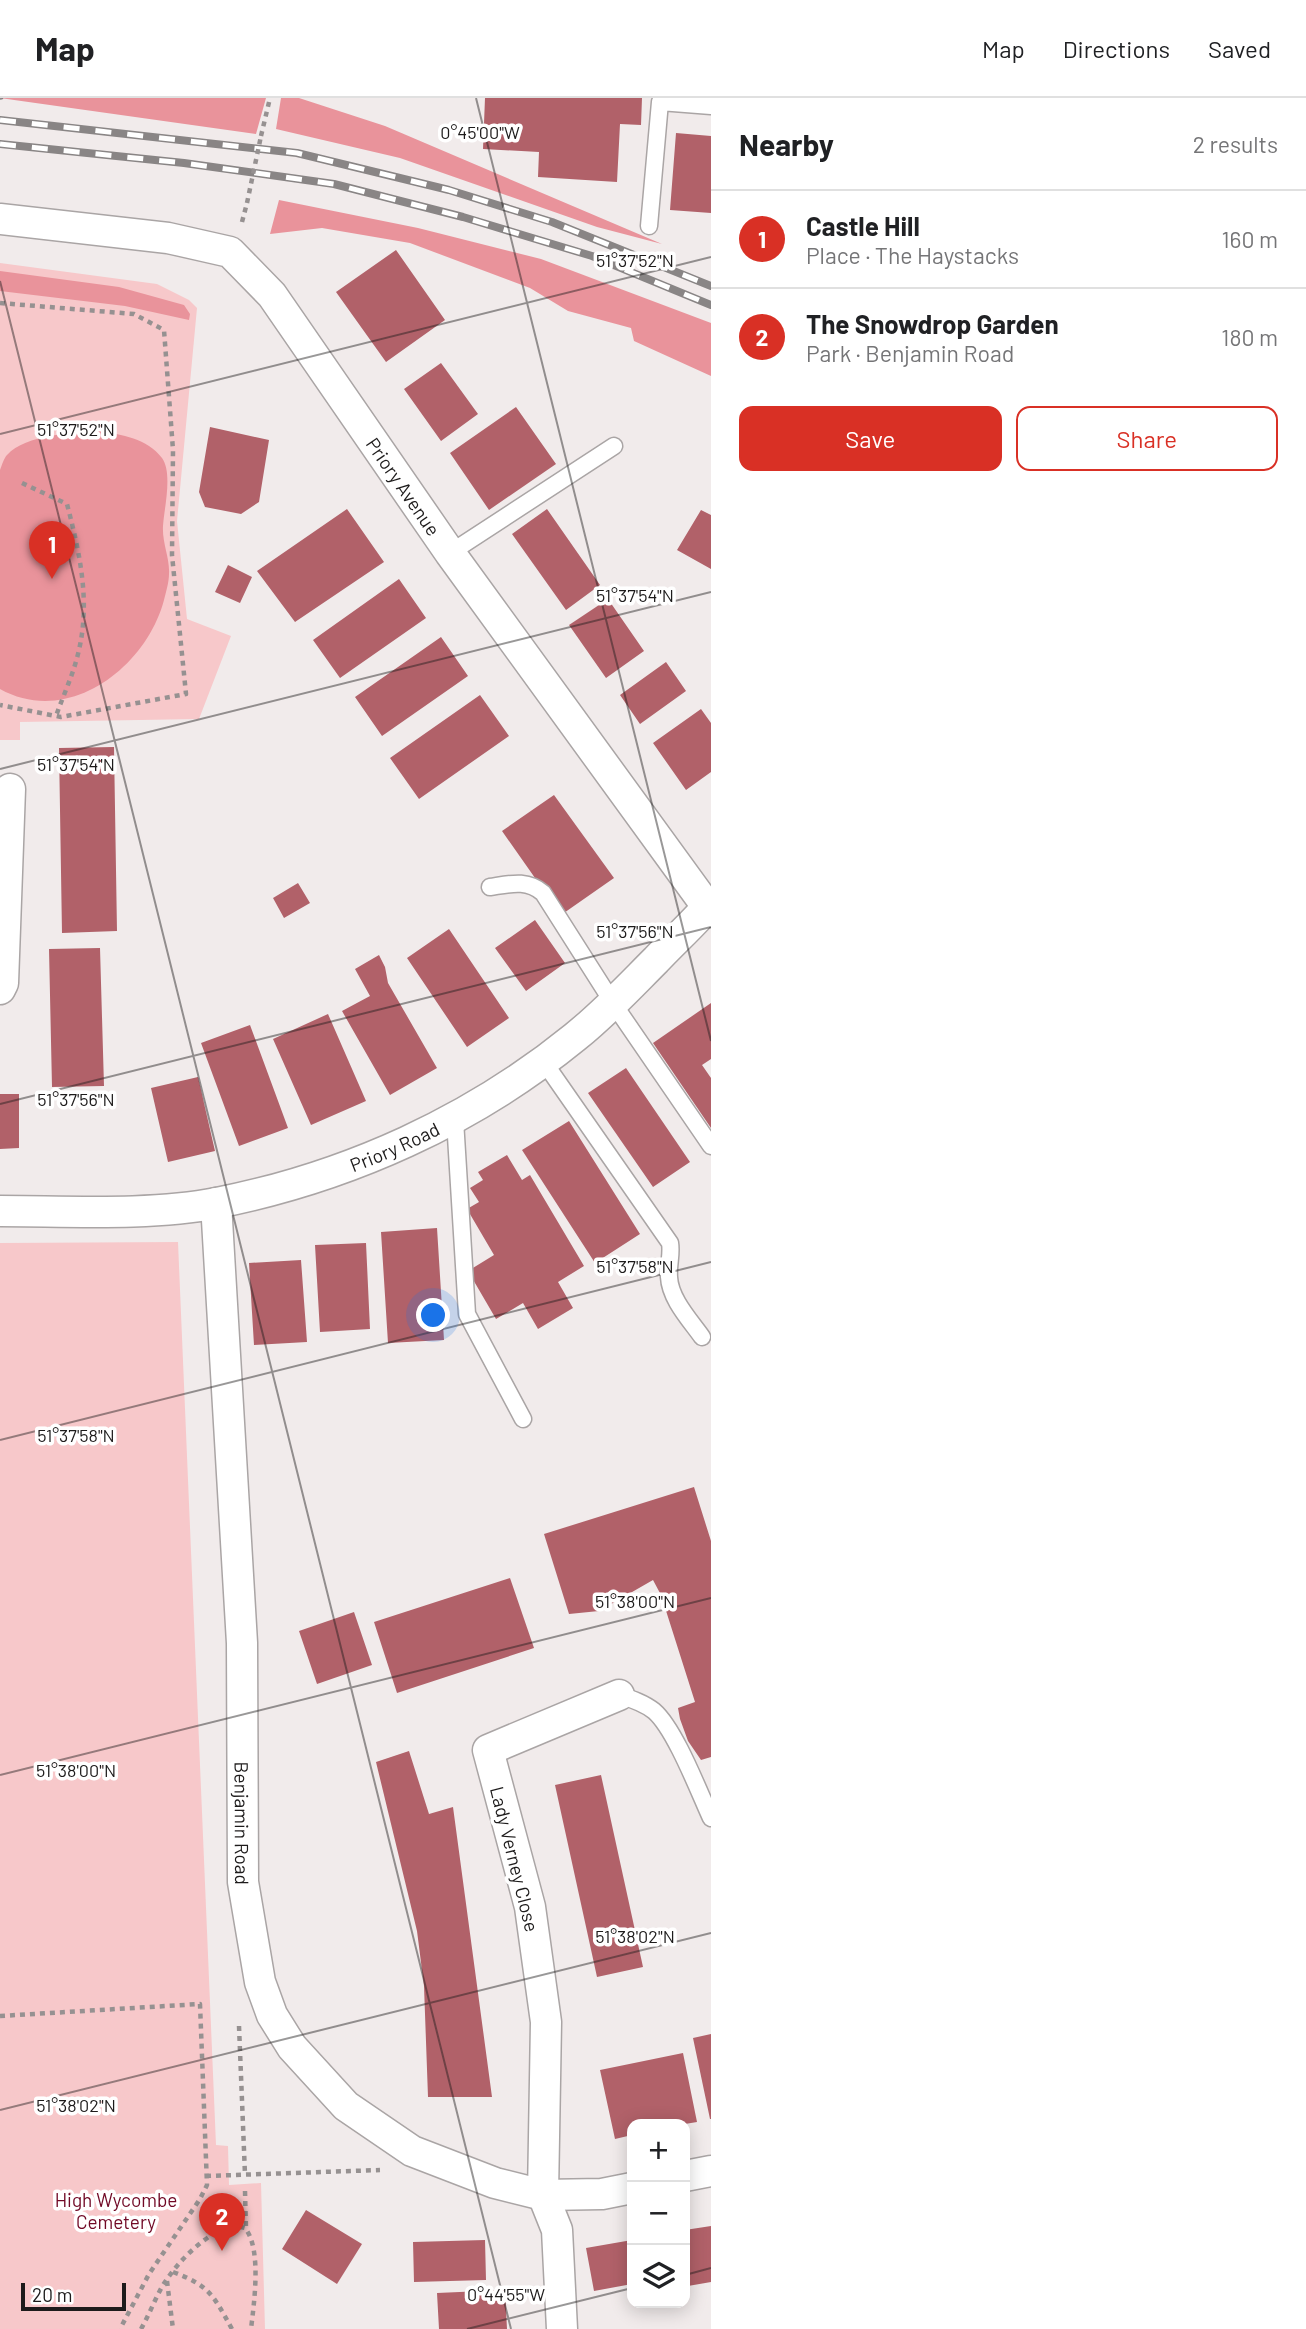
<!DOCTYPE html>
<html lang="en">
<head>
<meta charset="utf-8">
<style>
	body { margin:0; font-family:Barlow,sans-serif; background:#f6f6f6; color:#202124 }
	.controls { position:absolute; right:21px; bottom:21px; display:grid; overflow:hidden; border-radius:14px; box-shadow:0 4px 18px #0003 }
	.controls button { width:63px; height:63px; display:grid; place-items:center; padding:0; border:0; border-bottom:2px solid #e0e0e0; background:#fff; color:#202124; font:35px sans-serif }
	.scale { position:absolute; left:21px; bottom:18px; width:105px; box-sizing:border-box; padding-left:7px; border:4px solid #1d1b1b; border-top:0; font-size:19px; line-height:24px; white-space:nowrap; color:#1d1b1b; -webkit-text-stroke:5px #fff; paint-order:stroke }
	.you { position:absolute; left:434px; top:1218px; width:24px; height:24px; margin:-18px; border:5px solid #fff; border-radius:50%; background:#1a73e8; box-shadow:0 0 0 10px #1a73e833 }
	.badge { display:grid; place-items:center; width:46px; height:46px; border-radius:50%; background:#d93025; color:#fff; font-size:23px; font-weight:700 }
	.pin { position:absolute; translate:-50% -58px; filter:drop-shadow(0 2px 4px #0008) }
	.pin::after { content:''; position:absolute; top:37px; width:24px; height:21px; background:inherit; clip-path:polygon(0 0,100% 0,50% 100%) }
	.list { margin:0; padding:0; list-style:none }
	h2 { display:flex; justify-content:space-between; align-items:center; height:91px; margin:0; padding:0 28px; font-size:30px }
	h2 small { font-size:23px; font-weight:400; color:#757577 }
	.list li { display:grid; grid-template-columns:46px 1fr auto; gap:21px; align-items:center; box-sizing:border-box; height:98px; padding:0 28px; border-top:2px solid #e0e0e0 }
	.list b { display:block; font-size:26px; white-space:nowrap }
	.list p { margin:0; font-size:23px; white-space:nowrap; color:#757577 }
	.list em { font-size:23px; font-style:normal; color:#757577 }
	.actions { display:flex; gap:14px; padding:21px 28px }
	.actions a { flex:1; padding:16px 0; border:2px solid #d93025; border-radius:14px; text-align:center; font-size:24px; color:#d93025 }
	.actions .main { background:#d93025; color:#fff }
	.icon { flex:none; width:38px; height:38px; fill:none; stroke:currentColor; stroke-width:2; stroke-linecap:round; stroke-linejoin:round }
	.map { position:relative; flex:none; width:711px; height:2231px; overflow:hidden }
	header { display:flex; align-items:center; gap:42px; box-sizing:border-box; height:98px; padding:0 35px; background:#fff; border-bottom:2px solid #e0e0e0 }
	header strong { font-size:33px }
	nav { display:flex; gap:38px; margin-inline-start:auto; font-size:24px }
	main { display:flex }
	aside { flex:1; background:#fff }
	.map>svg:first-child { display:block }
	.green { fill:#f7c8ca }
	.forest { fill:#e9939b }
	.building { fill:#b16169 }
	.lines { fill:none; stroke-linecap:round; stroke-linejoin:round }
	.service-casing { stroke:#aaa5a5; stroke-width:19 }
	.minor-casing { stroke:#aaa5a5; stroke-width:33 }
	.path { stroke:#969191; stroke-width:4.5; stroke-dasharray:5 5; stroke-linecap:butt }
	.service { stroke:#fff; stroke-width:16 }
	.minor { stroke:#fff; stroke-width:30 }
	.rail-casing { stroke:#898585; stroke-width:8 }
	.rail { stroke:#fff; stroke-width:5; stroke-dasharray:16; stroke-linecap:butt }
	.path-bridge { stroke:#969191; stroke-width:4.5; stroke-dasharray:5 5; stroke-linecap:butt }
	.ticks { fill:none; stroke:#1d1b1b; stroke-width:2; stroke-opacity:0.45 }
	.labels { text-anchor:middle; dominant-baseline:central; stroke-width:7; stroke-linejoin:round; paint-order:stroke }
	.street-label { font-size:19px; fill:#1d1b1b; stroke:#fff }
	.park-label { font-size:19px; fill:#700825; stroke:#fff }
	.ticks-label { font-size:18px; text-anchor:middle; fill:#1d1b1b; stroke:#fff; stroke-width:7; stroke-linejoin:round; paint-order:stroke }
</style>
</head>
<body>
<header>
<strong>Map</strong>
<nav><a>Map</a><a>Directions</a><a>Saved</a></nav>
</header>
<main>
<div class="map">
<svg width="711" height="2231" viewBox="0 0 711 2231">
	<rect width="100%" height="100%" fill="#f1ebeb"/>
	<!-- green -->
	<path class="green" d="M0 165 157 186 189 202 197 210 177 423 187 521 231 538 199 621 20 624V642H0Z
		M178 1144 216 2047 228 2048 229 2087 261 2085 265 2231H0V1145Z"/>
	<!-- forest -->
	<path class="forest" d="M0 0H266L256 36Z
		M281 0H299L385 28 662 146 597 129 400 60 276 31Z
		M279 102 418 130 541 161 711 225V278L634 243 631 230 568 213 530 190 410 145 322 130 270 136Z
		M0 173 119 189 184 207 190 216 189 222 125 208 0 193Z
		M99 333C122 337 147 340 162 360 173 375 164 411 163 428 162 445 170 460 169 476 169 484 166 494 164 502 146 570 68 629 0 591V372C2 367 4 360 7 357 26 336 74 335 99 333Z"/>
	<!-- building -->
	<path class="building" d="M485 0H642L641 27 620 26 617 84 538 79 539 54 483 51Z
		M676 35 711 38V115L670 112Z
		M396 152 445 222 386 264 336 194Z
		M441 265 478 316 441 343 404 291Z
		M516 309 556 366 489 412 450 355Z
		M210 329 269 342 259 404 241 416 205 409 199 394Z
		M347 411 384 464 295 524 257 473Z
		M547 411 600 487 566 512 512 436Z
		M701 412 711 417V471L677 452Z
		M228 467 252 479 240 505 215 494Z
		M399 481 426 520 340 580 313 542Z
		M608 501 644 553 606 580 569 527Z
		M441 539 468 578 382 638 355 599Z
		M666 564 686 593 640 626 620 597Z
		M480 597 509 638 419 701 390 660Z
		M701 611 711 625V674L686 692 653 645Z
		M114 649 117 833 62 835 59 650Z
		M554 697 614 780 561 817 502 733Z
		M298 785 310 805 284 820 273 800Z
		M535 822 565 865 526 893 495 850Z
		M449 831 509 920 467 949 407 860Z
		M100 850 104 988 52 989 49 851Z
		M379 857 385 869 388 885 437 970 390 997 342 913 370 898 355 871Z
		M711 905V961L702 967 711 980V1030L653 945Z
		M328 916 366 1003 311 1027 273 941Z
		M250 927 288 1030 239 1048 201 945Z
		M626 970 690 1064 653 1089 588 995Z
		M198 979 215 1053 168 1064 151 990Z
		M0 996H19V1050L0 1051Z
		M569 1023 640 1136 595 1165 522 1052Z
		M507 1057 522 1082 530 1077 584 1168 558 1184 573 1210 538 1231 523 1205 496 1221 468 1173 494 1157 467 1111 479 1104 470 1090 483 1082 478 1074Z
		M437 1130 444 1242 388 1245 381 1134Z
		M366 1145 370 1231 320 1234 315 1147Z
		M301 1162 307 1244 254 1247 249 1165Z
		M694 1389 711 1443V1659L701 1662 688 1643 680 1621 678 1610 695 1604 661 1497 653 1482 599 1513 569 1516 544 1436Z
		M510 1480 534 1550 397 1595 374 1524Z
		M354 1514 372 1567 317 1586 299 1533Z
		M409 1653 429 1716 453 1709 492 1999H428L424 1888 417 1833 376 1664Z
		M601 1677 643 1869 597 1879 555 1687Z
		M711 1936V2021H710L693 1940Z
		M683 1955 697 2024 685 2026H632V2037L615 2041 600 1972Z
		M306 2112 362 2146 337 2186 282 2151Z
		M711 2128V2184L688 2188 685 2171V2132Z
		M485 2142 486 2182 414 2184 413 2144Z
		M632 2142V2186L594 2193 586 2150Z
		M505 2192 507 2231H439L437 2195Z"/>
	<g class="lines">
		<!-- service casing -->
		<g class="service-casing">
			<path id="service" d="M649 128 660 4 711 8
				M450 455 614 348
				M490 789C510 786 527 781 543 795L613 905 711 1048
				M544 964 670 1145C672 1156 668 1167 669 1179 670 1201 690 1222 702 1239
				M455 1022 467 1216 523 1321
				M619 1597C632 1601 644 1605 654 1613 675 1631 699 1694 711 1720"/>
		</g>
		<!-- minor casing -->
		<g class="minor-casing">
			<g id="minor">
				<path id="s1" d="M0 121 168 140 230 154 272 197 450 455 711 814"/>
				<path d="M0 891 3 885 10 691"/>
				<path id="s2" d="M216 1105 242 1545 243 1784 260 1884 272 1917 292 1949 346 2008 412 2053 495 2085 543 2097 602 2096 632 2090"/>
				<path id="s3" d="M0 1113C68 1113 151 1118 217 1105 348 1079 472 1023 575 939 604 916 630 888 656 862 674 843 694 825 711 805"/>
				<path d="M685 2078 711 2073"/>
				<path d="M562 2231 557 2132 543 2097 546 1924 530 1809 488 1652 619 1597"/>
			</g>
		</g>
		<!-- path -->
		<path class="path" d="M261 38 270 0
			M242 124 247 105
			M0 205 134 216 164 232 173 352 172 457 186 596 61 619 0 607
			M22 385 67 406C80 456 91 505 78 556 73 577 63 598 56 618
			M0 1918 200 1906 207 2087 200 2101 149 2176 120 2231
			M239 1928 245 2077
			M206 2078 380 2072
			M245 2093 246 2131
			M173 2174C210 2188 213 2197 232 2231
			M167 2183 173 2231
			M141 2231C149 2217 155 2201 163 2187 179 2162 204 2137 232 2127L245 2130C262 2151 254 2205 251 2231"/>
		<!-- service -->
		<use href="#service" class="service"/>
		<!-- minor -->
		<use href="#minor" class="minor"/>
		<!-- rail casing -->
		<g class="rail-casing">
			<path id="rail" d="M0 22 297 55 449 92 552 124 711 188
				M0 46 184 65 334 86 463 119 592 158 711 207"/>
		</g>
		<!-- rail -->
		<use href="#rail" class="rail"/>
		<!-- path-bridge -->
		<path class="path-bridge" d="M247 105 261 38"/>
	</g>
	<!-- ticks -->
	<path class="ticks" d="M476 0 711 943M0 1 3 0M0 183 511 2231M0 336 711 159M0 671 711 494M0 1006 711 829M0 1342 711 1164M0 1677 711 1500M0 2012 711 1835M685 2177 711 2170M467 2231 632 2190"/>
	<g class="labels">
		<!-- street labels -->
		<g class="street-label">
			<text stroke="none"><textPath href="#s1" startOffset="525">Priory Avenue</textPath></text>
			<text stroke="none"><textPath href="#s3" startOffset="404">Priory Road</textPath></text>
			<text stroke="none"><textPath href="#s2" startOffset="621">Benjamin Road</textPath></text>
			<text transform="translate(515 1761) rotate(76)">Lady Verney Close</text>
		</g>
		<!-- park labels -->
		<g class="park-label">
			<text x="116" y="2101">High Wycombe<tspan x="116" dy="22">Cemetery</tspan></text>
		</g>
	</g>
	<g class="ticks-label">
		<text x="480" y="41">0°45'00"W</text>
		<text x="635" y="169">51°37'52"N</text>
		<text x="76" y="338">51°37'52"N</text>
		<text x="635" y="504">51°37'54"N</text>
		<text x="76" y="673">51°37'54"N</text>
		<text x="635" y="840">51°37'56"N</text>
		<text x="76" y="1008">51°37'56"N</text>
		<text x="635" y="1175">51°37'58"N</text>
		<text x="76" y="1344">51°37'58"N</text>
		<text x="635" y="1510">51°38'00"N</text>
		<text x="76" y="1679">51°38'00"N</text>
		<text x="635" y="1845">51°38'02"N</text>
		<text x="76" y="2014">51°38'02"N</text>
		<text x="506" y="2203">0°44'55"W</text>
	</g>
</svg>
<div class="controls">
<button>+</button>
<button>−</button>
<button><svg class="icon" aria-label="layers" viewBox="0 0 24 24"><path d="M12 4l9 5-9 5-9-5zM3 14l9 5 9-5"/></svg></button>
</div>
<div class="scale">20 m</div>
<div class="you"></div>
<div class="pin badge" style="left:52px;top:481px">1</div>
<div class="pin badge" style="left:222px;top:2153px">2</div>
</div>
<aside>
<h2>Nearby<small>2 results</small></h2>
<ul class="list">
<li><span class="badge">1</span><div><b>Castle Hill</b><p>Place · The Haystacks</p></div><em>160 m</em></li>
<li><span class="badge">2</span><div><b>The Snowdrop Garden</b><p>Park · Benjamin Road</p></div><em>180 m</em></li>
</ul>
<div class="actions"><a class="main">Save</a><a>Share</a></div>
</aside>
</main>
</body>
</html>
